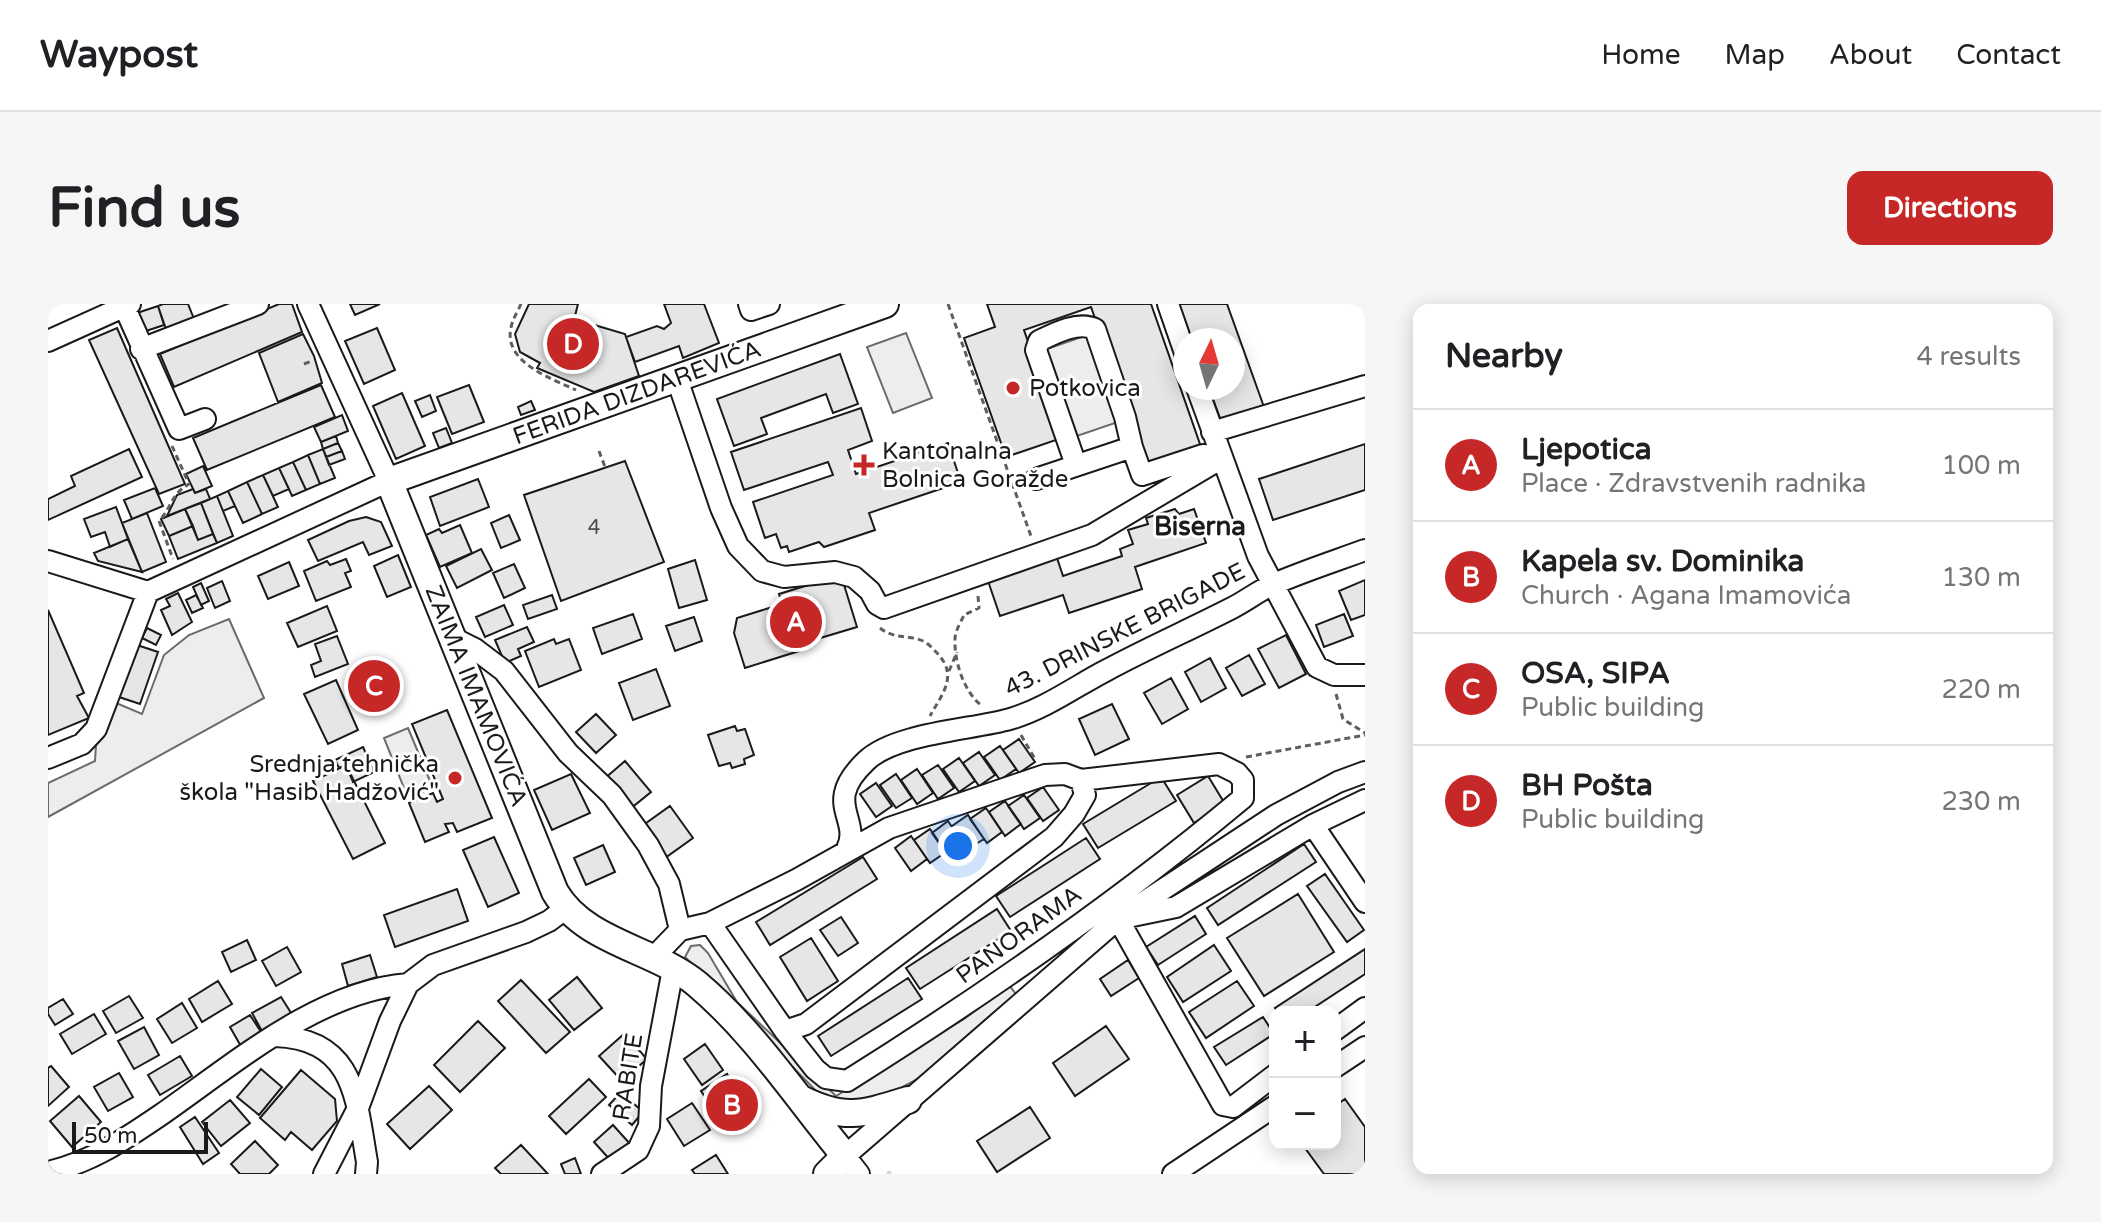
<!DOCTYPE html>
<html lang="en">
<head>
<meta charset="utf-8">
<style>
	body { margin:0; font-family:"Varela Round",sans-serif; background:#f6f6f6; color:#202124 }
	.controls { position:absolute; right:24px; bottom:24px; display:grid; overflow:hidden; border-radius:16px; box-shadow:0 4px 20px #0003 }
	.controls button { width:72px; height:72px; display:grid; place-items:center; padding:0; border:0; border-bottom:2px solid #e0e0e0; background:#fff; color:#202124; font:40px sans-serif }
	.compass { position:absolute; left:1125px; top:24px; width:72px; height:72px; border-radius:50%; background:#fff; box-shadow:0 4px 20px #0003; rotate:5deg }
	.scale { position:absolute; left:24px; bottom:20px; width:136px; box-sizing:border-box; padding-left:8px; border:4px solid #1a1a1a; border-top:0; font-size:22px; line-height:28px; white-space:nowrap; color:#1a1a1a; -webkit-text-stroke:6px #fff; paint-order:stroke }
	.you { position:absolute; left:910px; top:542px; width:28px; height:28px; margin:-20px; border:6px solid #fff; border-radius:50%; background:#1a73e8; box-shadow:0 0 0 12px #1a73e833 }
	.badge { display:grid; place-items:center; width:52px; height:52px; border-radius:50%; background:#c62828; color:#fff; font-size:26px; font-weight:700 }
	.pin { position:absolute; translate:-50% -50%; border:4px solid #fff; box-shadow:0 2px 8px #0006 }
	.list { margin:0; padding:0; list-style:none }
	h2 { display:flex; justify-content:space-between; align-items:center; height:104px; margin:0; padding:0 32px; font-size:34px }
	h2 small { font-size:26px; font-weight:400; color:#757577 }
	.list li { display:grid; grid-template-columns:52px 1fr auto; gap:24px; align-items:center; box-sizing:border-box; height:112px; padding:0 32px; border-top:2px solid #e0e0e0 }
	.list b { display:block; font-size:30px; white-space:nowrap }
	.list p { margin:0; font-size:26px; white-space:nowrap; color:#757577 }
	.list em { font-size:26px; font-style:normal; color:#757577 }
	.map { position:relative; flex:none; width:1317px; height:870px; overflow:hidden; border-radius:16px }
	header { display:flex; align-items:center; gap:48px; box-sizing:border-box; height:112px; padding:0 40px; background:#fff; border-bottom:2px solid #e0e0e0 }
	header strong { font-size:38px }
	nav { display:flex; gap:44px; margin-inline-start:auto; font-size:28px }
	.intro { display:flex; align-items:center; justify-content:space-between; box-sizing:border-box; height:192px; padding:0 48px }
	h1 { margin:0; font-size:56px }
	.button { padding:20px 36px; border-radius:16px; background:#c62828; color:#fff; font-size:28px; font-weight:700 }
	main { display:flex; gap:48px; padding:0 48px }
	aside { flex:1; background:#fff; border-radius:16px; box-shadow:0 4px 20px #0003 }
	.map>svg:first-child { display:block }
	.green { fill:#ededed; stroke:#6a6a6a; stroke-width:2 }
	.lines { fill:none; stroke-linecap:round; stroke-linejoin:round }
	.stream { stroke:#d7d7d7; stroke-width:5 }
	.building { fill:#e6e6e6; stroke:#1a1a1a; stroke-width:2 }
	.minor-casing { stroke:#1a1a1a; stroke-width:24 }
	.major-casing { stroke:#1a1a1a; stroke-width:30 }
	.path { stroke:#5f5f5f; stroke-width:3; stroke-dasharray:6 4; stroke-linecap:butt }
	.minor { stroke:#fff; stroke-width:20 }
	.major { stroke:#fff; stroke-width:26 }
	.poi-dot { fill:#c62828; stroke:#fff; stroke-width:3 }
	.labels { text-anchor:middle; dominant-baseline:central; stroke-width:6; stroke-linejoin:round; paint-order:stroke }
	.number-label { font-size:20px; fill:#4d4d4d }
	.poi-label { font-size:24px; fill:#1a1a1a; stroke:#fff; text-anchor:start }
	.street-label { font-size:24px; fill:#1a1a1a; stroke:#fff }
	.neighbourhood-label { font-size:26px; font-weight:bold; fill:#1a1a1a; stroke:#fff }
</style>
</head>
<body>
<header>
<strong>Waypost</strong>
<nav><a>Home</a><a>Map</a><a>About</a><a>Contact</a></nav>
</header>
<div class="intro"><h1>Find us</h1><a class="button">Directions</a></div>
<main>
<div class="map">
<svg width="1317" height="870" viewBox="0 0 1317 870">
	<rect width="100%" height="100%" fill="#fff"/>
	<!-- green -->
	<path class="green" d="M858 29 884 94 845 109 819 43Z
		M1045 29 1076 116 1023 134 993 47Z
		M181 315 216 394 0 513V479L47 457 48 441 66 398 94 410 116 351 141 331Z
		M360 424 385 484 360 494 336 434Z
		M652 641 660 649 689 698 788 792 916 715 961 681 970 693 877 771 836 793 811 801 776 795 637 653 643 642Z"/>
	<g class="lines">
		<!-- stream -->
		<path class="stream" d="M841 869V870"/>
	</g>
	<!-- building -->
	<path class="building" d="M115 0H140L148 20 120 31 110 2Z
		M231 0H244L254 28 126 83 112 50Z
		M302 0H332L307 11Z
		M481 0H530L527 12 533 17 577 30 591 72 546 88 489 64 492 59 472 48 467 30Z
		M616 0H656L671 39 635 54 631 42 587 58 578 33 609 22 616 25 623 19Z
		M939 0H1103L1153 143 1099 162 1043 3 976 26 1014 134 958 153 916 34 947 23Z
		M1131 0H1179L1216 103 1173 117 1161 84H1185V36H1144Z
		M110 2 116 21 95 28 89 9Z
		M69 24 137 180 111 190 41 36Z
		M329 24 347 66 316 80 297 37Z
		M255 30 266 52 274 79 230 98 211 49Z
		M792 50 810 100 785 109 778 90 713 114 719 130 686 142 669 95Z
		M273 81 287 113 159 166 145 134Z
		M421 81 436 118 404 130 389 93Z
		M354 89 377 142 348 155 325 102Z
		M382 91 388 107 374 113 367 97Z
		M483 97 487 106 473 111 470 103Z
		M813 104 824 137 800 146 808 170 900 139 913 178 821 209 827 226 776 243 771 238 741 248 739 242 733 244 728 230 717 234 705 198 785 171 780 158 696 186 683 148Z
		M294 111 300 127 273 138 266 123Z
		M398 124 404 139 391 144 385 129Z
		M288 132 290 139 275 145 273 138Z
		M290 139 294 147 278 153 275 145Z
		M1317 140V186L1225 216 1211 175Z
		M81 145 94 173 0 216V195L27 182 23 172Z
		M275 145 287 174 272 180 260 151Z
		M294 147 297 155 281 161 278 153Z
		M260 151 272 180 258 186 245 158Z
		M577 157 616 258 513 297 476 191Z
		M245 158 258 186 244 192 231 164Z
		M155 162 164 182 147 189 138 170Z
		M231 164 241 185 225 192 215 171Z
		M215 171 230 203 214 210 199 178Z
		M430 175 441 203 392 222 382 193Z
		M199 178 214 210 195 219 180 187Z
		M107 184 115 202 84 215 76 196Z
		M145 185 147 189 158 185 162 195 119 212 129 191Z
		M180 187 187 202 175 207 169 192Z
		M169 192 185 232 169 239 153 199Z
		M153 199 165 230 150 236 137 205Z
		M68 203 80 235 62 243 57 228 43 233 36 215Z
		M137 205 145 222 121 232 113 215Z
		M1127 205 1131 210 1146 205 1158 239 1087 263 1094 285 1021 309 1015 291 952 312 940 277 1009 254 1015 272 1074 252 1072 245 1085 240 1080 226 1100 220 1098 214Z
		M99 209 118 258 94 268 74 219Z
		M461 211 472 236 453 244 443 219Z
		M318 213 333 218 344 242 321 251 315 238 270 257 260 236 301 217Z
		M412 221 424 249 392 263 378 231 391 225 394 229Z
		M145 222 150 236 165 230 169 239 130 255 121 232Z
		M80 235 94 268 50 257 46 249Z
		M433 245 444 266 409 284 398 262Z
		M350 251 363 283 339 293 326 262Z
		M298 255 303 267 297 269 303 283 268 297 256 267 279 257 282 261Z
		M647 256 659 296 631 304 620 265Z
		M241 258 251 282 220 295 210 272Z
		M466 260 477 284 456 294 445 269Z
		M793 271 809 323 749 341 751 347 697 364 686 329 689 314 734 300 731 290Z
		M1317 276V311L1303 316 1291 287Z
		M174 277 182 297 167 304 159 284Z
		M153 279 161 297 153 301 145 283Z
		M130 289 144 318 124 331 113 306 122 302 118 295Z
		M148 291 155 304 144 309 138 296Z
		M504 291 509 305 480 315 475 301Z
		M456 301 465 321 437 333 428 313Z
		M279 302 289 327 250 343 239 319Z
		M0 306 36 389 29 392 41 414 0 431Z
		M585 310 594 335 554 350 545 324Z
		M1296 310 1305 332 1276 343 1268 321Z
		M646 313 654 337 627 347 618 322Z
		M479 323 486 338 470 345 473 352 457 359 447 336Z
		M99 324 113 331 108 341 94 334Z
		M1238 331 1258 370 1231 384 1210 345Z
		M289 332 300 360 267 373 263 361 273 357 267 340Z
		M506 335 508 340 521 335 533 366 491 383 477 347Z
		M89 341 110 348 92 400 71 393Z
		M1201 351 1217 380 1194 392 1178 364Z
		M1162 354 1178 384 1153 398 1137 368Z
		M333 355 349 397 320 409 303 368Z
		M608 365 622 402 585 416 571 379Z
		M1123 374 1140 405 1114 420 1096 389Z
		M288 376 310 426 280 440 256 390Z
		M1064 400 1081 435 1047 451 1031 415Z
		M399 406 444 514 409 528 405 519 397 520 401 528 377 538 361 499 385 489 389 498 395 495 364 420Z
		M548 410 568 431 548 449 528 428Z
		M687 422 689 427 697 425 706 451 696 455 697 460 684 464 682 459 671 462 660 431Z
		M971 435 987 458 971 469 955 446Z
		M952 442 968 465 952 476 936 453Z
		M315 443 326 468 305 478 298 461 291 464 287 456Z
		M931 448 947 471 931 482 915 459Z
		M911 454 927 477 911 488 895 465Z
		M577 457 603 488 582 505 556 475Z
		M298 461 337 539 305 555 265 477Z
		M890 461 906 484 890 495 874 471Z
		M869 465 885 489 869 500 853 476Z
		M523 470 542 509 504 526 486 486Z
		M848 470 864 494 848 504 832 481Z
		M1160 472 1177 500 1146 519 1129 491Z
		M1113 473 1128 497 1050 544 1035 520Z
		M828 479 844 502 828 513 812 490Z
		M995 483 1011 506 995 517 979 494Z
		M976 491 992 514 976 525 960 502Z
		M957 497 973 520 957 532 941 508Z
		M622 502 645 534 617 554 594 522Z
		M938 504 954 528 939 539 922 515Z
		M920 511 936 535 920 545 904 522Z
		M900 517 916 541 900 552 884 529Z
		M882 525 898 548 882 559 866 536Z
		M863 532 879 555 863 567 847 544Z
		M446 533 471 589 440 603 415 546Z
		M1038 534 1052 555 962 613 948 592Z
		M1256 540 1268 558 1170 621 1159 604Z
		M555 541 567 568 538 581 526 554Z
		M815 553 829 575 722 641 708 618Z
		M1277 570 1316 626 1299 638 1259 582Z
		M409 585 420 617 347 643 336 611Z
		M1250 590 1286 648 1216 692 1179 634Z
		M949 605 963 627 872 685 858 664Z
		M1147 612 1158 630 1110 661 1098 643Z
		M793 613 810 639 790 652 772 626Z
		M763 634 790 677 759 697 732 653Z
		M199 636 208 656 183 668 174 648Z
		M1166 641 1183 667 1135 698 1119 673Z
		M239 643 253 668 228 682 214 657Z
		M1317 645V670L1259 708H1230L1227 704Z
		M322 651 329 673 300 682 294 660Z
		M1080 656 1091 674 1063 692 1052 675Z
		M529 673 554 704 526 726 501 696Z
		M860 674 874 695 783 752 770 732Z
		M473 676 522 728 498 749 450 697Z
		M170 677 184 700 154 718 141 695Z
		M1189 677 1206 702 1158 734 1141 708Z
		M81 692 95 714 68 729 55 707Z
		M233 693 245 712 215 729 204 709Z
		M15 695 25 710 7 721 0 710V704Z
		M134 699 149 724 124 739 109 715Z
		M46 710 58 730 24 750 12 730Z
		M202 711 215 731 194 744 182 723Z
		M1215 713 1226 730 1178 761 1166 743Z
		M430 717 457 744 412 788 386 761Z
		M1058 722 1081 755 1027 792 1005 759Z
		M96 723 111 751 86 765 70 737Z
		M576 730 599 755 574 777 551 752Z
		M657 740 675 766 654 781 636 755Z
		M132 752 144 772 112 791 100 771Z
		M3 762 21 783 0 802V764Z
		M213 765 234 783 211 811 189 793Z
		M253 766 287 795 289 817 264 846 243 828 237 836 212 814Z
		M71 769 85 793 60 807 46 783Z
		M679 770 694 793 699 790 711 809 691 821 686 813 675 820 653 787Z
		M541 775 558 793 518 830 501 812Z
		M381 782 404 806 362 845 339 820Z
		M573 788 595 808 584 821 561 801Z
		M31 792 53 818 24 843 2 817Z
		M1297 795 1317 823V870H1276L1254 840H1287V802Z
		M182 796 202 819 173 842 154 818Z
		M644 799 662 826 636 842 619 815Z
		M982 803 1002 834 949 868 929 837Z
		M147 813 171 849 155 860 132 823Z
		M565 821 583 841 564 858 546 838Z
		M207 837 230 861 221 870H192L183 860Z
		M473 841 500 870H453L447 864Z
		M668 851 680 870H647L644 866Z
		M527 854 533 870H517L513 860Z"/>
	<g class="lines">
		<!-- minor casing -->
		<g class="minor-casing">
			<path id="minor" d="M701 0 703 6 721 0
				M1120 0 1137 49
				M76 2 131 125 157 115
				M0 37 82 0
				M93 45 210 0
				M629 75 673 204 690 242 714 267 736 273 787 268 806 273 822 287 829 300 836 304 1044 231 1174 154
				M1149 84 1210 252 1269 363 1286 371H1317
				M1164 128 1317 82
				M1028 161 988 46 991 37C1007 29 1030 17 1047 25L1077 113 1084 143
				M988 175 1084 143 1094 171 1155 151 1170 153
				M0 257 100 288 48 425 34 440 0 454
				M100 288 341 177 260 0
				M405 334 427 345 456 367 520 449 564 491 600 541 621 580 632 626
				M1265 521 1317 598
				M799 545C814 514 773 500 818 457 847 429 923 426 962 415 997 405 1028 382 1059 366 1100 344 1143 325 1184 304 1198 297 1212 286 1226 280 1256 267 1287 257 1317 246
				M605 654 632 626 662 619 748 576 841 524 997 471 1017 470 1033 476 1171 460 1189 469 1195 476V494C1070 598 936 691 799 777L778 774 767 765 737 727 662 619
				M1287 726 1317 704
				M737 727 758 720 1006 533 1026 510 1037 491 1033 476
				M227 732C308 735 308 796 319 858L318 870
				M1287 763 1317 743
				M1227 771 1185 803 1175 801 1070 615 1128 603 1265 521 1317 496
				M0 868C42 859 79 834 114 810 186 760 270 687 360 680
				M276 870 310 804 342 717 360 680 385 661 478 628 501 617 517 605
				M554 870 590 846 601 822 603 782 625 665
				M811 870 797 852 1070 615 1228 511 1290 478 1317 468
				M1125 870 1227 802"/>
		</g>
		<!-- major casing -->
		<g class="major-casing">
			<path id="major" d="M753 795C797 817 815 810 860 796
				M779 870 797 852C749 794 707 729 649 680 605 644 537 639 507 588L341 177 837 0"/>
		</g>
		<!-- path -->
		<path class="path" d="M473 0C470 7 464 16 463 24 455 58 504 75 528 86
			M900 0 983 232
			M256 60 264 57
			M124 142 141 180C122 191 125 202 111 217L125 255
			M551 147 557 163
			M930 292 931 304 916 311C913 318 907 327 907 335 906 357 916 388 933 401
			M832 324C847 336 859 330 875 337 880 339 885 345 889 349 911 372 894 390 882 412
			M901 367 909 348
			M1288 390 1295 415 1317 429
			M973 431 987 455
			M1198 453 1317 431"/>
		<!-- minor -->
		<use href="#minor" class="minor"/>
		<!-- major -->
		<use href="#major" class="major"/>
	</g>
	<!-- markers -->
	<g class="poi-dot">
		<circle cx="965" cy="84" r="8"/>
		<path d="M812 149h8v8h8v8h-8v8h-8v-8h-8v-8h8z"/>
		<circle cx="407" cy="474" r="8"/>
	</g>
	<g class="labels">
		<!-- number labels -->
		<g class="number-label">
			<text x="546" y="224">4</text>
		</g>
		<!-- poi labels -->
		<g class="poi-label">
			<text x="981" y="84">Potkovica</text>
			<text x="834" y="147">Kantonalna<tspan x="834" dy="28">Bolnica Goražde</tspan></text>
			<text x="391" y="460" text-anchor="end">Srednja tehnička<tspan x="391" dy="28">škola "Hasib Hadžović"</tspan></text>
		</g>
		<!-- street labels -->
		<g class="street-label">
			<text transform="translate(589 89) rotate(-20)">FERIDA DIZDAREVIĆA</text>
			<text transform="translate(1077 326) rotate(-27)">43. DRINSKE BRIGADE</text>
			<text transform="translate(428 392) rotate(68)">ZAIMA IMAMOVIĆA</text>
			<text transform="translate(971 631) rotate(-36)">PANORAMA</text>
			<text transform="translate(580 773) rotate(-81)">RABITE</text>
		</g>
		<!-- neighbourhood labels -->
		<g class="neighbourhood-label">
			<text x="1152" y="222">Biserna</text>
		</g>
	</g>
</svg>
<div class="controls">
<button>+</button>
<button>−</button>
</div>
<svg class="compass" viewBox="-18 -18 36 36"><path d="M0-13l5 13h-10z" fill="#e53935"/><path d="M0 13l5-13h-10z" fill="#757577"/></svg>
<div class="scale">50 m</div>
<div class="you"></div>
<div class="pin badge" style="left:748px;top:318px">A</div>
<div class="pin badge" style="left:684px;top:801px">B</div>
<div class="pin badge" style="left:326px;top:382px">C</div>
<div class="pin badge" style="left:525px;top:40px">D</div>
</div>
<aside>
<h2>Nearby<small>4 results</small></h2>
<ul class="list">
<li><span class="badge">A</span><div><b>Ljepotica</b><p>Place · Zdravstvenih radnika</p></div><em>100 m</em></li>
<li><span class="badge">B</span><div><b>Kapela sv. Dominika</b><p>Church · Agana Imamovića</p></div><em>130 m</em></li>
<li><span class="badge">C</span><div><b>OSA, SIPA</b><p>Public building</p></div><em>220 m</em></li>
<li><span class="badge">D</span><div><b>BH Pošta</b><p>Public building</p></div><em>230 m</em></li>
</ul>
</aside>
</main>
</body>
</html>
